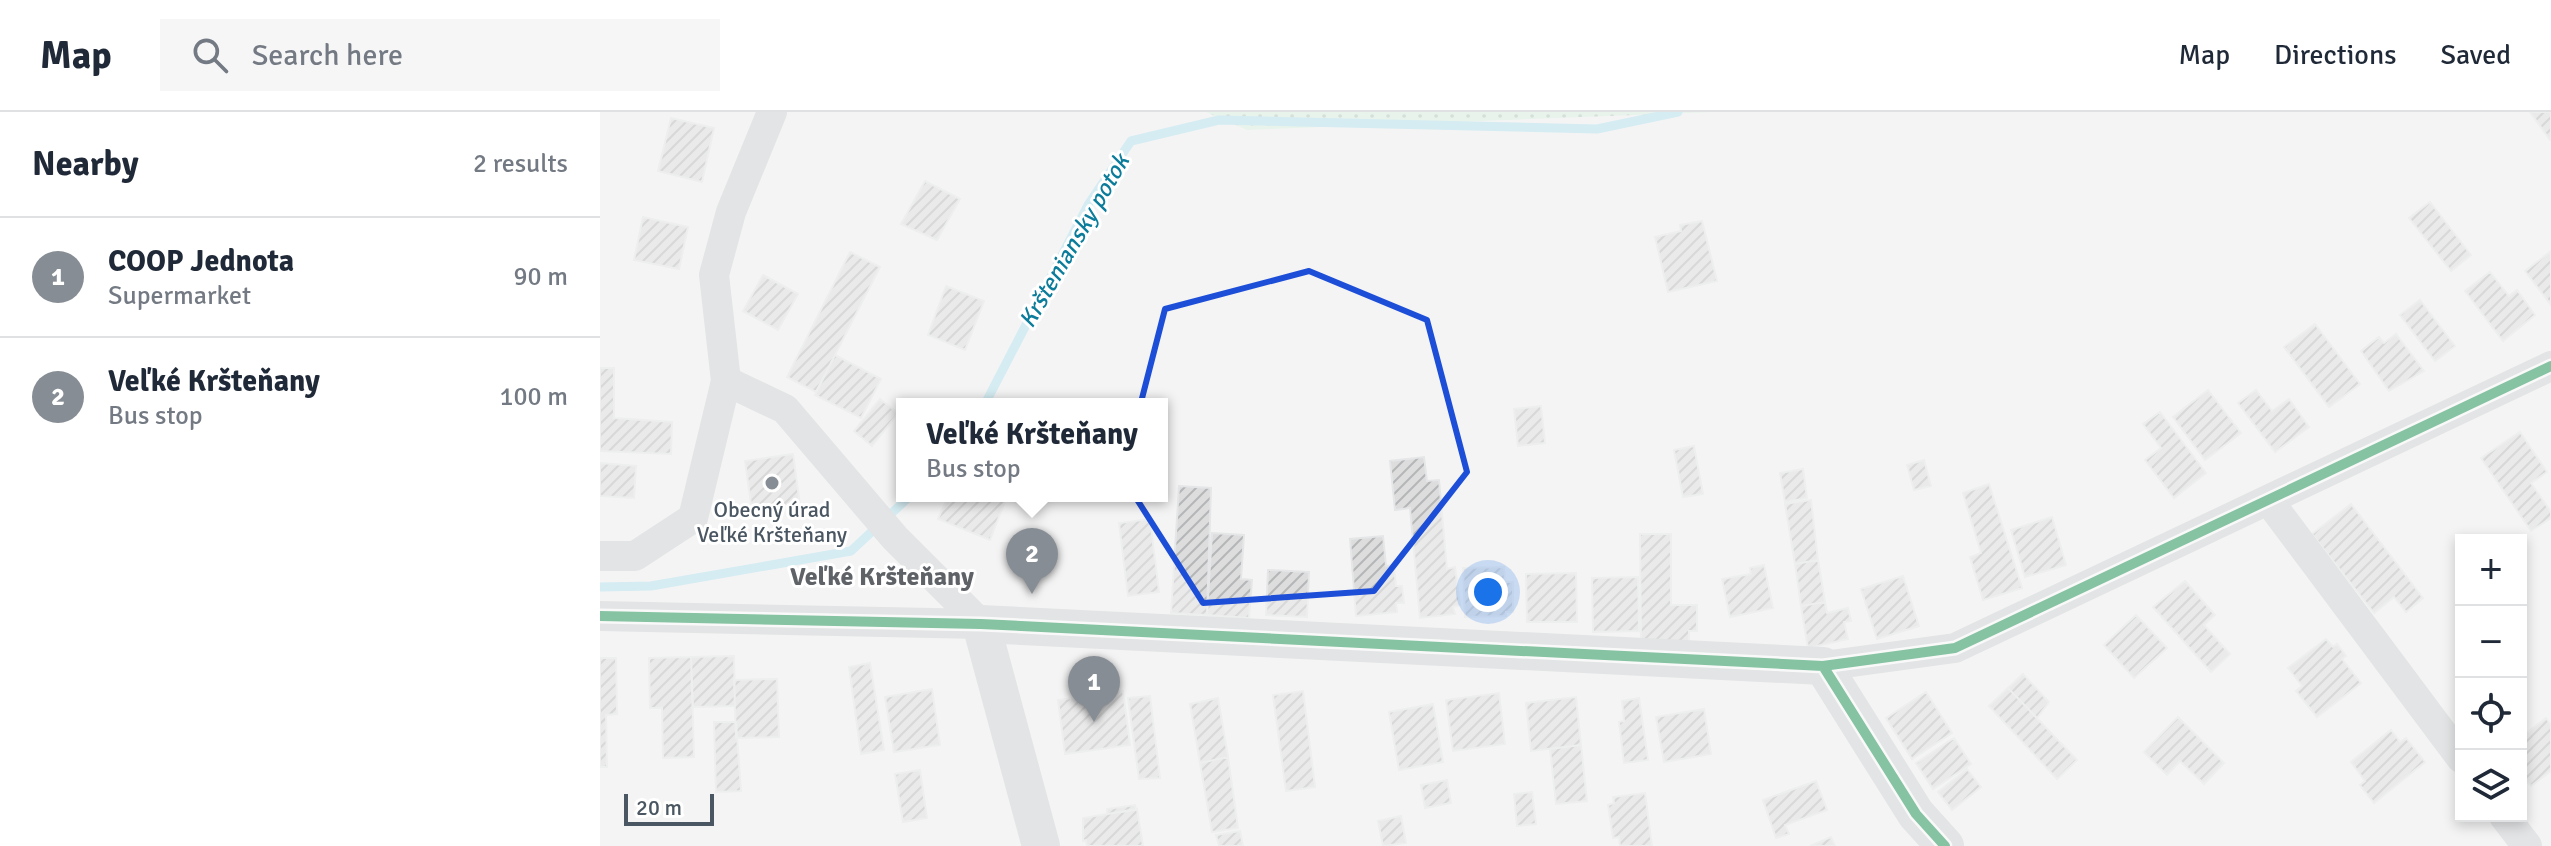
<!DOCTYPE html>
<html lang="en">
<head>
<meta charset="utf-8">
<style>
	body { margin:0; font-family:Signika,sans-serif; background:#f6f6f7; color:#1f2937 }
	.controls { position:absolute; right:24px; bottom:24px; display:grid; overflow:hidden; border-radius:0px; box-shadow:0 4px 12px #0003 }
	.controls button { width:72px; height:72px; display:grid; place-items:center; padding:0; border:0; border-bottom:2px solid #e0e1e3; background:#fff; color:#1f2937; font:40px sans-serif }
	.scale { position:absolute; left:24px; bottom:20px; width:90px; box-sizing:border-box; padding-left:8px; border:4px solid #4a5661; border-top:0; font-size:22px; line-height:28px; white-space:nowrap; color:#4a5661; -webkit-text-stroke:6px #fff; paint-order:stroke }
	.you { position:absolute; left:888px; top:480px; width:28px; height:28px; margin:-20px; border:6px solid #fff; border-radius:50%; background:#1a73e8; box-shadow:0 0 0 12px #1a73e833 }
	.badge { display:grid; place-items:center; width:52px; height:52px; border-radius:50%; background:#868d94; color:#fff; font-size:26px; font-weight:700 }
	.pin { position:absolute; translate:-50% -66px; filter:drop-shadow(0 2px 4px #0008) }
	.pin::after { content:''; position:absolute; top:42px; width:28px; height:24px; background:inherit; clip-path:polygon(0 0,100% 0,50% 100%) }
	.popup { position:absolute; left:296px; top:286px; width:272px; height:104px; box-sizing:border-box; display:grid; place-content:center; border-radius:0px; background:#fff; filter:drop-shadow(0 2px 6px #0005); font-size:26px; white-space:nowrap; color:#747a83 }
	.popup b { font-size:30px; color:#1f2937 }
	.popup::after { content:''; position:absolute; left:50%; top:100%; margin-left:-16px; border:16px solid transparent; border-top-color:#fff }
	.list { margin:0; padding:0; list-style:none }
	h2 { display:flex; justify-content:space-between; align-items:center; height:104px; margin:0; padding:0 32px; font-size:34px }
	h2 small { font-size:26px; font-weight:400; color:#747a83 }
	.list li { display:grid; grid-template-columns:52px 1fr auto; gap:24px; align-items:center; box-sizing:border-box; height:120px; padding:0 32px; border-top:2px solid #e0e1e3 }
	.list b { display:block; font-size:30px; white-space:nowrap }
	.list p { margin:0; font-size:26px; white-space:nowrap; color:#747a83 }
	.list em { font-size:26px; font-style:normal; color:#747a83 }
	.icon { flex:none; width:44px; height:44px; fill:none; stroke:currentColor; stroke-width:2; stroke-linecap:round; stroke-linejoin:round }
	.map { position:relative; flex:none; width:1951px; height:734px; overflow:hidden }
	header { display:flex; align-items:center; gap:48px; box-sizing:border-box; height:112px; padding:0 40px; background:#fff; border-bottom:2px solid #e0e1e3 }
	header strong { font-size:38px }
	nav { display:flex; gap:44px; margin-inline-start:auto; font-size:28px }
	.search { width:560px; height:72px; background:#f6f6f7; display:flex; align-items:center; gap:20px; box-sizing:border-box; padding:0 28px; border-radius:0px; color:#747a83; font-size:30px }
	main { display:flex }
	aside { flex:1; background:#fff }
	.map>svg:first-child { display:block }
	.grass { fill:url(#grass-dots) }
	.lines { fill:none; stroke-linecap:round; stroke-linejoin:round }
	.stream { stroke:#aee2f0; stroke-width:9 }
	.building { fill:url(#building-hatch); stroke:#e5e6e7; stroke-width:2 }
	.minor { stroke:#ced0d2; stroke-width:30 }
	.tertiary { stroke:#ced0d2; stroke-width:38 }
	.cycleway-casing { stroke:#fff; stroke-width:15 }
	.cycleway { stroke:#00873e; stroke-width:10 }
	.marked { fill:none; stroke:#1d4ed8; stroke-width:6; stroke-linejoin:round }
	.poi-dot { fill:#868d94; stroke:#fff; stroke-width:3 }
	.labels { text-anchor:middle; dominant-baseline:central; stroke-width:6; stroke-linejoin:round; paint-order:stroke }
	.poi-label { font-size:22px; fill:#4a5661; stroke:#fff }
	.water-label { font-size:24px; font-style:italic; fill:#0c7c9b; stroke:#fff }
	.quarter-label { font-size:26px; font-weight:bold; fill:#5f6368; stroke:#fff }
</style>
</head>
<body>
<header>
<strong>Map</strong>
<div class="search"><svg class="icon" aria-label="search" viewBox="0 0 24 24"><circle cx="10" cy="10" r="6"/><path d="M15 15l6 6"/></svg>Search here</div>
<nav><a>Map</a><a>Directions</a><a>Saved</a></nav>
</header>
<main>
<aside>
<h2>Nearby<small>2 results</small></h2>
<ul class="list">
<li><span class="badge">1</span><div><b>COOP Jednota</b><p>Supermarket</p></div><em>90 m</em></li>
<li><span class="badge">2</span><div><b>Veľké Kršteňany</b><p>Bus stop</p></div><em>100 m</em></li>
</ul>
</aside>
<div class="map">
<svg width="1951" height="734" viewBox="0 0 1951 734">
	<defs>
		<pattern id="grass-dots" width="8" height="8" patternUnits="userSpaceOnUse" patternTransform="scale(2)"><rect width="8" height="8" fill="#d9f2e3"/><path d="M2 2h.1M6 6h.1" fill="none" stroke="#b2c7bb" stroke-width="1.8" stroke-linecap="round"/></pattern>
		<pattern id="building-hatch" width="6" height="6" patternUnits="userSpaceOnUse" patternTransform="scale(2)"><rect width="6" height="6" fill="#ddddde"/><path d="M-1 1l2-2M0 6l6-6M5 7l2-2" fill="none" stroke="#b5b6b7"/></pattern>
	</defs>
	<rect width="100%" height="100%" fill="#f4f4f4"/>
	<!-- grass -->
	<path class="grass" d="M606 0H1114L647 18Z"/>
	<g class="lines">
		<!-- stream -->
		<path class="stream" d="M385 292 488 93 531 29 619 8 997 17 1078 0
			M0 475 51 474 251 439 310 384"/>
	</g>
	<!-- building -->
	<path class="building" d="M1930 0H1951V28H1950Z
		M71 6 114 16 102 70 58 59Z
		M325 69 360 87 337 128 301 112Z
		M1830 90 1871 143 1851 159 1809 106Z
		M43 105 88 115 79 157 34 148Z
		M1102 109 1117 169 1068 180 1055 125 1081 119 1080 113Z
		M1951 139V193L1925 159Z
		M250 140 280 155 216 280 187 265Z
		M1890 160 1909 184 1917 178 1935 203 1903 229 1865 179Z
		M163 163 198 182 178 218 143 199Z
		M346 174 384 189 365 238 328 223Z
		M1820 188 1855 234 1835 249 1800 203Z
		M1715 212 1760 272 1729 295 1684 235Z
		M1796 222 1824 259 1789 279 1761 239 1779 225 1784 231Z
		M235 243 281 267 261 306 215 283Z
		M0 256H14V306L72 310 71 342 0 339Z
		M1608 278 1641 321 1605 348 1573 305Z
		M1656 278 1672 299 1689 287 1709 315 1675 340 1638 291Z
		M280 287 298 301 272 334 254 319Z
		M941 294 945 331 918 334 914 297Z
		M1560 300 1606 361 1574 386 1545 348 1561 336 1543 312Z
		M1920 320 1947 360 1931 371 1951 400V406L1931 419 1881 346Z
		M1094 334 1103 382 1083 385 1074 338Z
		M193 342 200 393 152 399 145 349Z
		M824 345 827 369 839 368 847 457 855 455 860 493 853 495 855 502 820 506 810 396 795 398 790 349Z
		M1324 348 1331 374 1314 378 1307 353Z
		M0 351 36 354 34 386 0 384Z
		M1203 357 1207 386 1185 390 1180 361Z
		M1389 372 1422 476 1383 488 1370 445 1381 441 1363 381Z
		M579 374 611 376 607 503 571 501Z
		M348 384H407L390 428 338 407Z
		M1211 388 1218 448 1195 452 1185 392Z
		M1751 392 1823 486 1806 500 1794 485 1774 501 1712 422Z
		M1452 405 1466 453 1425 465 1411 418Z
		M550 407 559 480 528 484 519 411Z
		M612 421 644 423 641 467 652 468 649 506 607 503Z
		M1040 422H1071V493H1097V519H1089V529H1041Z
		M783 424 786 454 794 453 796 474H802L804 491H796L797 500 756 504 750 427Z
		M1218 448 1225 490 1201 494 1195 452Z
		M1164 453 1173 496 1130 505 1122 467 1151 462 1150 456Z
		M904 455 905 470H913V500H906V504L865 505 863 456Z
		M668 458 709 460 707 505 666 503Z
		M976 461 977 510H927L926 462Z
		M1303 464 1319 514 1277 527 1261 477Z
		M1038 465 1039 519 993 520 992 466Z
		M1585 469 1615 503 1604 513 1630 542 1611 560 1553 495Z
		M1225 490 1227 501 1248 496 1251 509 1244 510 1248 527 1208 536 1201 494Z
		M1536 503 1567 536 1534 566 1504 533Z
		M1726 527 1733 535 1737 532 1746 544 1742 547 1761 571 1717 605 1696 579 1702 574 1688 556Z
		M134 544 135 594 93 595 91 545Z
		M91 545 94 645 63 646 62 596H50L49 546Z
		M0 546H16L17 602 6 603 7 655H0Z
		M270 551 284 638 261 642 249 555Z
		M1423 562 1449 590 1437 606 1408 576Z
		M177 567 179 625 136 626 134 568Z
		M1408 576 1477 648 1457 667 1389 594Z
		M332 577 340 633 294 640 285 585Z
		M523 579 530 633 465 642 458 588Z
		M703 579 715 675 686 679 673 583Z
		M1326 580 1352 621 1312 647 1286 606Z
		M899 581 905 632 853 639 846 588Z
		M550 584 560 666 539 667 528 586Z
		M976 585 981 633 931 639 926 591Z
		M618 586 628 645 600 651 590 592Z
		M1039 586 1048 648 1024 651 1019 610 1024 609 1022 589Z
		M833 592 843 650 799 658 789 600Z
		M1104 597 1111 642 1064 650 1056 605Z
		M1578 605 1624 651 1604 672 1580 649 1567 663 1544 640Z
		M1946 606 1951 613V659L1931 674 1921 665V625Z
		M114 610H136L141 679 116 680Z
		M1791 618 1800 630 1806 626 1825 650 1774 691 1760 673 1765 669 1751 650Z
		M1354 626 1371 652 1333 677 1316 651Z
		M981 633 987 689 956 692 950 637Z
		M628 645 638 716 612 720 600 651Z
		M1367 657 1381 675 1352 698 1338 680Z
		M320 658 327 706 303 710 295 662Z
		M847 668 851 691 825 696 821 673Z
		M1216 669 1227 698 1185 713 1189 722 1176 726 1163 688Z
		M932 680 936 712 917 714 914 682Z
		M1045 681 1052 734H1020L1019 725 1013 726 1008 693 1014 691 1013 685Z
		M535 693 536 698 507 702V697Z
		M537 697 543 734H487L486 728 483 729V706Z
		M801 704 806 731 783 734 778 709Z
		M640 719 643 734H619L616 723Z
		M1231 725 1235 734H1210Z"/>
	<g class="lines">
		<!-- minor -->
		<path class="minor" d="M126 269 185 297 295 426 381 512
			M1669 389 1861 646
			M0 444H35L93 406 126 269 114 163 131 100 172 0
			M0 504 381 512
			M1223 554 1355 536 1951 254
			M1904 704 1927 734"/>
		<!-- tertiary -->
		<path class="tertiary" d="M441 734 381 512 1223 554 1316 702 1345 734"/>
		<!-- cycleway casing -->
		<g class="cycleway-casing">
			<path id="cycleway" d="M0 504 381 512 1223 554 1316 702 1345 734
				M1223 554 1355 536 1951 254"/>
		</g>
		<!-- cycleway -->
		<use href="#cycleway" class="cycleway"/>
	</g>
	<!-- marked area -->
	<path d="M0 0H1951V734H0ZM709 159 827 208 867 360 774 479 603 491 522 364 565 197Z" fill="#f4f4f4" fill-opacity=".55" fill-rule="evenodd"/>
	<path class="marked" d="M709 159 827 208 867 360 774 479 603 491 522 364 565 197Z"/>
	<!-- markers -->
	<circle class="poi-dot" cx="172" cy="371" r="8"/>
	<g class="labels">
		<!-- poi labels -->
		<g class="poi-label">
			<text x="172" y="397">Obecný úrad<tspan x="172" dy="25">Veľké Kršteňany</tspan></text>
		</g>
		<!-- water labels -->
		<g class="water-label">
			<text transform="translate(474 129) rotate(-60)">Kršteniansky potok</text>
		</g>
		<!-- quarter labels -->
		<g class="quarter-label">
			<text x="282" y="465">Veľké Kršteňany</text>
		</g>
	</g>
</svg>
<div class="controls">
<button>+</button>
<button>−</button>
<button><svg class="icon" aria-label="locate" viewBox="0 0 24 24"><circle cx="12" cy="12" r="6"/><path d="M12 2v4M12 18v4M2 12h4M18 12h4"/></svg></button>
<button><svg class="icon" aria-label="layers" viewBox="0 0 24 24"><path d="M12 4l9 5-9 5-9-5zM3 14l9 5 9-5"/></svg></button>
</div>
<div class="scale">20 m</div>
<div class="you"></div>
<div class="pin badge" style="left:494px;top:610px">1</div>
<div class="pin badge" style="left:432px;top:482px">2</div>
<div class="popup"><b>Veľké Kršteňany</b>Bus stop</div>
</div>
</main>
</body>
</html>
